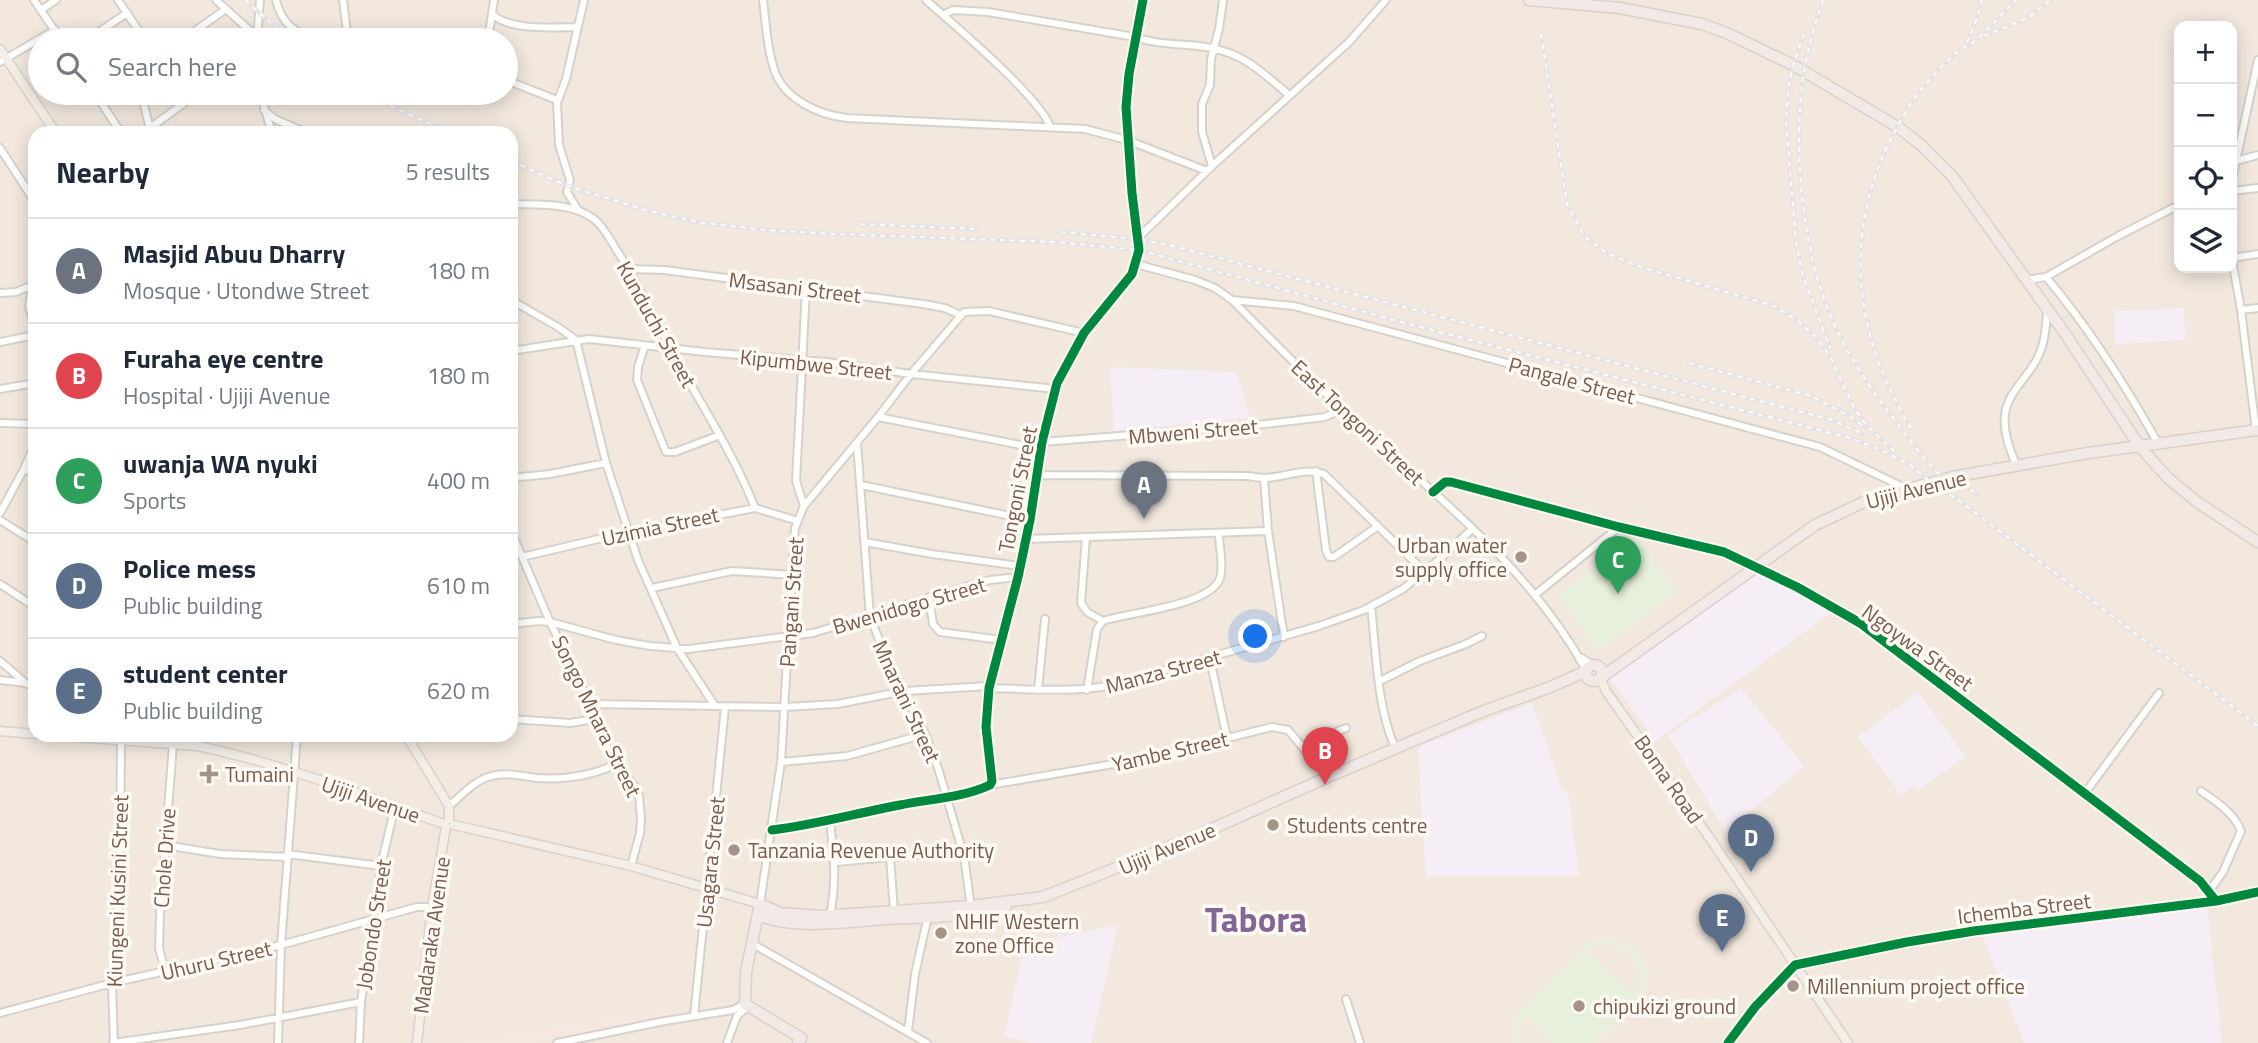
<!DOCTYPE html>
<html lang="en">
<head>
<meta charset="utf-8">
<style>
	body { margin:0; font-family:"Titillium Web",sans-serif; background:#f2f2f3; color:#1f2937 }
	.controls { position:absolute; right:21px; top:21px; display:grid; overflow:hidden; border-radius:14px; box-shadow:0 4px 18px #0003 }
	.controls button { width:63px; height:63px; display:grid; place-items:center; padding:0; border:0; border-bottom:2px solid #e0e1e3; background:#fff; color:#1f2937; font:35px sans-serif }
	.you { position:absolute; left:1256px; top:637px; width:24px; height:24px; margin:-18px; border:5px solid #fff; border-radius:50%; background:#1a73e8; box-shadow:0 0 0 10px #1a73e833 }
	.badge { display:grid; place-items:center; width:46px; height:46px; border-radius:50%; background:#b45309; color:#fff; font-size:23px; font-weight:700 }
	.pin { position:absolute; translate:-50% -58px; filter:drop-shadow(0 2px 4px #0008) }
	.pin::after { content:''; position:absolute; top:37px; width:24px; height:21px; background:inherit; clip-path:polygon(0 0,100% 0,50% 100%) }
	.list { margin:0; padding:0; list-style:none }
	h2 { display:flex; justify-content:space-between; align-items:center; height:91px; margin:0; padding:0 28px; font-size:30px }
	h2 small { font-size:23px; font-weight:400; color:#747a83 }
	.list li { display:grid; grid-template-columns:46px 1fr auto; gap:21px; align-items:center; box-sizing:border-box; height:105px; padding:0 28px; border-top:2px solid #e0e1e3 }
	.list b { display:block; font-size:26px; white-space:nowrap }
	.list p { margin:0; font-size:23px; white-space:nowrap; color:#747a83 }
	.list em { font-size:23px; font-style:normal; color:#747a83 }
	.icon { flex:none; width:38px; height:38px; fill:none; stroke:currentColor; stroke-width:2; stroke-linecap:round; stroke-linejoin:round }
	.map { position:relative; flex:none; width:2258px; height:1043px; overflow:hidden }
	.search { position:absolute; background:#fff; box-shadow:0 4px 18px #0003; left:28px; top:28px; width:490px; height:77px; display:flex; align-items:center; gap:18px; box-sizing:border-box; padding:0 24px; border-radius:38px; color:#747a83; font-size:26px }
	.panel { position:absolute; background:#fff; box-shadow:0 4px 18px #0003; left:28px; top:126px; width:490px; height:616px; border-radius:21px }
	.map>svg:first-child { display:block }
	.residential { fill:#f2e8de; fill-rule:evenodd }
	.commercial { fill:#f6e8e1 }
	.education { fill:#f6eef6 }
	.green { fill:#e7f0db }
	.lines { fill:none; stroke-linecap:round; stroke-linejoin:round }
	.minor-casing { stroke:#d7d1cb; stroke-width:10 }
	.major-casing { stroke:#dad1cc; stroke-width:11 }
	.highway-casing { stroke:#dad1cc; stroke-width:13 }
	.minor { stroke:#fefefd; stroke-width:6 }
	.major { stroke:#f3eee8; stroke-width:8 }
	.highway { stroke:#f2eae7; stroke-width:10 }
	.rail-casing { stroke:#e6e3e7; stroke-width:4.5 }
	.rail { stroke:#fffaf3; stroke-width:2; stroke-dasharray:5; stroke-linecap:butt }
	.cycleway-casing { stroke:#fffaf3; stroke-width:13 }
	.cycleway { stroke:#00873e; stroke-width:9 }
	.poi-dot { fill:#a69286; stroke:#fffaf3; stroke-width:2.5 }
	.labels { text-anchor:middle; dominant-baseline:central; stroke-width:7; stroke-linejoin:round; paint-order:stroke }
	.street-label { font-size:21px; fill:#7a5c4d; stroke:#fffaf3 }
	.poi-label { font-size:21px; fill:#7a5c4d; stroke:#fffaf3; text-anchor:start }
	.town-label { font-size:35px; font-weight:bold; fill:#846695; stroke:#fffaf3 }
</style>
</head>
<body>
<div class="map">
<svg width="2258" height="1043" viewBox="0 0 2258 1043">
	<rect width="100%" height="100%" fill="#f9f5f0"/>
	<!-- residential -->
	<path class="residential" d="M0 0H2258V1043H0ZM2179 26H2232V268H2179ZM40 40H506V93H40ZM35 133H511V735H35Z"/>
	<!-- commercial -->
	<path class="commercial" d="M724 1003 726 1013 530 1043H464Z"/>
	<!-- education -->
	<path class="education" d="M2184 308 2185 340 2115 344 2114 311Z
		M1110 367 1236 372 1250 417 1114 432Z
		M1757 571 1833 611 1655 741 1609 677Z
		M1741 688 1804 766 1726 832 1668 735Z
		M1918 692 1965 756 1919 790 1915 785 1901 795 1858 737Z
		M1532 703 1562 790 1568 792 1579 876H1426L1418 751 1422 745Z
		M2207 908 2222 1043H2024L1982 934Z
		M1118 925 1091 1043H1033L1004 1037 1025 944Z"/>
	<!-- green -->
	<path class="green" d="M1637 536 1677 592 1598 650 1559 595Z
		M1607 939C1620 941 1632 946 1640 958 1661 993 1617 1022 1595 1043H1588C1600 1031 1631 1006 1637 992 1650 964 1620 935 1592 947 1579 953 1566 971 1557 981L1588 951 1634 996 1587 1043H1552L1524 1015 1519 1030 1521 1043H1516L1515 1023 1519 1012 1583 947 1592 942Z"/>
	<g class="lines">
		<!-- minor casing -->
		<g class="minor-casing">
			<path id="minor" d="M34 0 61 40
				M118 0 145 40
				M216 0 257 37
				M276 0C281 23 295 33 316 40
				M343 0 348 40
				M763 0C766 24 767 49 775 72 786 100 819 115 847 118L1085 129 1127 140 1207 171
				M926 0C952 23 1042 99 1050 127
				M41 10 56 0
				M493 15C512 31 554 27 578 27
				M943 15 953 10 988 12 1135 37C1160 46 1186 43 1211 48 1245 54 1264 74 1289 95
				M87 40 127 13
				M182 40 226 9
				M257 40 260 0
				M488 40 494 0
				M0 62 55 30
				M506 80 557 100
				M95 93 121 133
				M141 93 150 129
				M260 93 272 133
				M264 110 275 119 307 133
				M143 133 198 93
				M0 148 35 202
				M2236 161 2258 155
				M1212 166 1202 132V104L1210 85 1211 59 1219 29 1223 0
				M2232 179 2258 60
				M2232 191 2258 188
				M511 204C537 205 572 202 594 219 604 227 609 238 616 249 636 280 652 314 670 347 698 401 733 451 755 508
				M578 210 567 192 570 180 559 145 557 103 566 79 584 0
				M1138 238 1212 166 1349 42 1386 0
				M2232 258 2258 254
				M2232 260 2241 310 2256 430
				M1136 264 1195 280 1215 288 1232 300C1274 342 1314 384 1358 424 1440 499 1532 571 1586 670
				M629 269 664 270 923 304 945 308 960 315
				M2046 277C2090 329 2126 386 2159 445
				M2026 280 2046 277 2118 236 2179 205
				M32 285 29 307 35 327
				M0 293 16 292 35 284
				M511 300 558 327 576 340 606 463 638 560 677 648 715 706
				M1232 300 1294 306 1820 447 1905 488
				M2241 310 2258 308
				M0 342 35 335
				M645 345 638 367 637 380 666 452H675L720 435
				M511 351 589 339 705 352 826 362 911 374 1056 389
				M0 389 35 383
				M878 417 1041 449
				M0 423 35 424
				M1042 442 1248 426 1325 417 1342 409
				M857 443 870 617 888 662 925 734 938 768 964 856 971 908
				M2017 467C2010 450 2003 433 2005 415 2007 393 2028 377 2037 359 2045 344 2046 327 2047 311
				M24 469 35 474
				M1316 471 1326 550 1329 557H1334L1378 526
				M1037 475 1248 476C1254 477 1260 478 1266 478 1286 477 1304 467 1324 474L1425 572
				M511 478 550 474 606 463
				M1264 478 1268 531 1284 637
				M861 485 1030 520
				M1433 492 1445 482H1451L1619 527 1724 552 1797 587 1860 623 2200 881 2216 901
				M804 506 796 481 806 289
				M0 513 24 469 35 444
				M0 520 35 542
				M511 531 550 622 590 704 599 731 617 764 636 788 639 796 641 818 640 833 631 866
				M1086 537 1081 603 1087 612 1103 621
				M1026 539 1268 531
				M865 542 932 554 1020 566
				M522 557 628 532 755 508 798 521
				M0 584 35 607
				M652 588 732 571 793 575
				M1536 594 1619 527
				M929 597 933 624 940 632 1002 640
				M1371 606C1376 649 1377 711 1396 749
				M511 624 539 621 550 622 616 640 650 646 689 649 813 633 958 589 990 580 1018 577
				M1582 658 1592 665
				M1210 659 1227 738
				M0 661 27 684
				M0 680 35 684
				M1380 681 1420 661 1466 644 1482 636
				M989 688C1031 689 1072 693 1113 685L1319 626 1364 610 1403 589 1442 557 1472 529
				M1038 690 1045 619
				M1087 690 1097 629 1103 621C1129 612 1211 606 1220 578 1224 565 1219 547 1219 534
				M590 704 784 707 838 704 904 691 989 686
				M511 719 570 723 595 719
				M196 735 198 746
				M1302 746 1346 728
				M781 762 847 756 925 734
				M990 785 1143 759 1272 727 1288 730 1328 777
				M2201 791C2217 802 2234 813 2241 831L2223 872 2210 890
				M2085 793 2159 693
				M449 806C461 796 473 782 488 777 504 771 521 776 537 778 566 780 591 776 617 764
				M830 821C834 856 837 880 830 916
				M772 830C815 825 857 813 900 805 929 799 962 798 990 785L992 781 986 727 989 688 1018 577 1030 520 1042 442 1057 383 1084 333 1132 274 1139 250 1132 193 1126 107 1129 74 1143 0
				M165 845 220 854 288 857
				M287 854 381 866
				M890 857 894 911
				M835 862 961 851
				M760 904 781 762 794 542 795 528 804 506 878 417 911 374 964 312 989 311 1084 333
				M751 943 927 1043
				M165 971 159 948 160 915 173 744
				M1346 999 1360 1043
				M0 1013 112 983 281 945 417 907H432
				M694 1016 725 707
				M908 1031 915 974 928 916
				M113 1043 240 1025 361 1002
				M114 1043 112 983 120 883 121 735
				M278 1043 281 945 297 735
				M359 1043 361 1002 381 866 395 806
				M557 1043 665 1021 733 1010 745 1004
				M727 1043 737 1016 747 1007
				M1728 1043 1755 1007 1795 965 1907 942 1974 931 2216 901 2258 892"/>
		</g>
		<!-- major casing -->
		<g class="major-casing">
			<path id="major" d="M0 49 56 133
				M1601 679 1606 691 1711 840 1848 1043
				M0 731 35 734
				M50 735 198 746C282 764 363 795 444 824
				M406 735 449 806V819
				M454 825 631 866 760 904
				M417 1043 432 907 446 827"/>
		</g>
		<!-- highway casing -->
		<g class="highway-casing">
			<path id="highway" d="M1529 0 1620 8 1702 24 1729 34 1793 65 1898 127 1921 145 1952 176 2066 335 2140 447 2168 478 2197 502 2258 542
				M1586 673a8 8 0 1 1 16 0a8 8 0 1 1-16 0Z
				M1602 677 1815 525 1868 500 1952 477 2088 453 2258 430
				M758 915C797 931 846 921 887 919 926 917 967 917 1006 908
				M798 1043 801 1038 745 1004 746 972 760 904 780 913 821 916 971 906 1043 897 1194 837 1328 777 1481 712 1553 686 1586 671"/>
		</g>
		<!-- minor -->
		<use href="#minor" class="minor"/>
		<!-- major -->
		<use href="#major" class="major"/>
		<!-- highway -->
		<use href="#highway" class="highway"/>
		<!-- rail casing -->
		<g class="rail-casing">
			<path id="rail" d="M245 0 290 40
				M1823 0C1815 24 1808 47 1804 72 1792 147 1802 255 1834 324 1851 359 1871 390 1894 419 1909 439 1924 460 1942 477 1947 482 1954 485 1959 489
				M1541 34 1567 204 1585 237 1608 254 1638 266 1774 306 1798 321 1816 337 1830 356 1853 406 1866 425 1895 452
				M1804 34 1793 65 1788 90 1786 123 1796 241 1802 273 1830 348
				M1984 36 2028 18 2050 0
				M1967 42 1976 21 1982 0
				M363 93 450 133
				M511 161 568 186 649 211 703 223 768 230 833 234 1056 242 1139 250 1401 322 1850 438 1881 450 1910 465 1931 483 1957 499 2258 726
				M860 224 977 229
				M1061 232 1138 239 1173 246 1813 415 1832 420 1863 434
				M1689 363 1811 396 1849 416 1863 426
				M1911 428C1853 335 1842 231 1894 133 1903 116 1913 98 1926 84 1936 72 1948 60 1960 50 1966 46 1973 43 1978 38 1991 27 2003 13 2016 0
				M1954 478 1977 494"/>
		</g>
		<!-- rail -->
		<use href="#rail" class="rail"/>
		<!-- cycleway casing -->
		<g class="cycleway-casing">
			<path id="cycleway" d="M1433 492 1445 482H1451L1619 527 1724 552 1797 587 1860 623 2200 881 2216 901
				M772 830C815 825 857 813 900 805 929 799 962 798 990 785L992 781 986 727 989 688 1018 577 1030 520 1042 442 1057 383 1084 333 1132 274 1139 250 1132 193 1126 107 1129 74 1143 0
				M1728 1043 1755 1007 1795 965 1907 942 1974 931 2216 901 2258 892"/>
		</g>
		<!-- cycleway -->
		<use href="#cycleway" class="cycleway"/>
	</g>
	<!-- markers -->
	<g class="poi-dot">
		<circle cx="1521" cy="557" r="7"/>
		<path d="M205.5 763.5h7v7h7v7h-7v7h-7v-7h-7v-7h7z"/>
		<circle cx="1273" cy="825" r="7"/>
		<circle cx="734" cy="850" r="7"/>
		<circle cx="941" cy="933" r="7"/>
		<circle cx="1793" cy="986" r="7"/>
		<circle cx="1579" cy="1006" r="7"/>
	</g>
	<g class="labels">
		<!-- street labels -->
		<g class="street-label">
			<text transform="translate(795 287) rotate(7)">Msasani Street</text>
			<text transform="translate(657 324) rotate(61)">Kunduchi Street</text>
			<text transform="translate(816 364) rotate(6)">Kipumbwe Street</text>
			<text transform="translate(1572 380) rotate(15)">Pangale Street</text>
			<text transform="translate(1358 422) rotate(43)">East Tongoni Street</text>
			<text transform="translate(1193 431) rotate(-5)">Mbweni Street</text>
			<text transform="translate(1017 489) rotate(-79)">Tongoni Street</text>
			<text transform="translate(1916 489) rotate(-14)">Ujiji Avenue</text>
			<text transform="translate(660 526) rotate(-12)">Uzimia Street</text>
			<text transform="translate(791 602) rotate(-86)">Pangani Street</text>
			<text transform="translate(909 605) rotate(-16)">Bwenidogo Street</text>
			<text transform="translate(1918 647) rotate(36)">Ngoywa Street</text>
			<text transform="translate(1163 671) rotate(-15)">Manza Street</text>
			<text transform="translate(907 701) rotate(65)">Mnarani Street</text>
			<text transform="translate(597 716) rotate(64)">Songo Mnara Street</text>
			<text transform="translate(1170 751) rotate(-13)">Yambe Street</text>
			<text transform="translate(1669 779) rotate(55)">Boma Road</text>
			<text transform="translate(371 799) rotate(19)">Ujiji Avenue</text>
			<text transform="translate(1167 848) rotate(-23)">Ujiji Avenue</text>
			<text transform="translate(164 858) rotate(-86)">Chole Drive</text>
			<text transform="translate(710 862) rotate(-84)">Usagara Street</text>
			<text transform="translate(117 891) rotate(-88)">Kiungeni Kusini Street</text>
			<text transform="translate(2024 908) rotate(-7)">Ichemba Street</text>
			<text transform="translate(373 924) rotate(-81)">Jobondo Street</text>
			<text transform="translate(431 935) rotate(-82)">Madaraka Avenue</text>
			<text transform="translate(216 960) rotate(-13)">Uhuru Street</text>
		</g>
		<!-- poi labels -->
		<g class="poi-label">
			<text x="1507" y="545" text-anchor="end">Urban water<tspan x="1507" dy="24">supply office</tspan></text>
			<text x="225" y="774">Tumaini</text>
			<text x="1287" y="825">Students centre</text>
			<text x="748" y="850">Tanzania Revenue Authority</text>
			<text x="955" y="921">NHIF Western<tspan x="955" dy="24">zone Office</tspan></text>
			<text x="1807" y="986">Millennium project office</text>
			<text x="1593" y="1006">chipukizi ground</text>
		</g>
		<!-- town labels -->
		<g class="town-label">
			<text x="1256" y="919">Tabora</text>
		</g>
	</g>
</svg>
<div class="controls">
<button>+</button>
<button>−</button>
<button><svg class="icon" aria-label="locate" viewBox="0 0 24 24"><circle cx="12" cy="12" r="6"/><path d="M12 2v4M12 18v4M2 12h4M18 12h4"/></svg></button>
<button><svg class="icon" aria-label="layers" viewBox="0 0 24 24"><path d="M12 4l9 5-9 5-9-5zM3 14l9 5 9-5"/></svg></button>
</div>
<div class="you"></div>
<div class="pin badge" style="left:1144px;top:519px;background:#6b7280">A</div>
<div class="pin badge" style="left:1325px;top:785px;background:#e0444e">B</div>
<div class="pin badge" style="left:1618px;top:594px;background:#2e9e5b">C</div>
<div class="pin badge" style="left:1751px;top:872px;background:#5c6f8a">D</div>
<div class="pin badge" style="left:1722px;top:952px;background:#5c6f8a">E</div>
<div class="search"><svg class="icon" aria-label="search" viewBox="0 0 24 24"><circle cx="10" cy="10" r="6"/><path d="M15 15l6 6"/></svg>Search here</div>
<section class="panel">
<h2>Nearby<small>5 results</small></h2>
<ul class="list">
<li><span class="badge" style="background:#6b7280">A</span><div><b>Masjid Abuu Dharry</b><p>Mosque · Utondwe Street</p></div><em>180 m</em></li>
<li><span class="badge" style="background:#e0444e">B</span><div><b>Furaha eye centre</b><p>Hospital · Ujiji Avenue</p></div><em>180 m</em></li>
<li><span class="badge" style="background:#2e9e5b">C</span><div><b>uwanja WA nyuki</b><p>Sports</p></div><em>400 m</em></li>
<li><span class="badge" style="background:#5c6f8a">D</span><div><b>Police mess</b><p>Public building</p></div><em>610 m</em></li>
<li><span class="badge" style="background:#5c6f8a">E</span><div><b>student center</b><p>Public building</p></div><em>620 m</em></li>
</ul>
</section>
</div>
</body>
</html>
